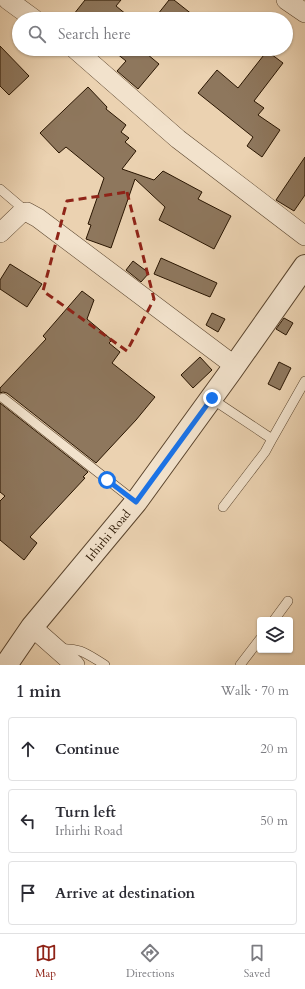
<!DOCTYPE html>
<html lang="en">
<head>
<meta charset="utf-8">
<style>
	body { margin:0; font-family:Cardo,serif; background:#f7f7f7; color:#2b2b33 }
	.controls { position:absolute; right:12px; bottom:12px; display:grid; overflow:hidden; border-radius:4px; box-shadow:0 1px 3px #0004 }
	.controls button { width:36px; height:36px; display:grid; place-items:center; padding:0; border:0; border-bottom:1px solid #e1e1e2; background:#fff; color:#2b2b33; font:20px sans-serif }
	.stop { position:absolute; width:12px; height:12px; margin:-9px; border:3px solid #1a73e8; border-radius:50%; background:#fff }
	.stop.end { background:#1a73e8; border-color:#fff; box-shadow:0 1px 4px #0008 }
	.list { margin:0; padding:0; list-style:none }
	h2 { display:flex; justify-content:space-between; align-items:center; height:52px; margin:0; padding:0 16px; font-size:17px }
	h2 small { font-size:13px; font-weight:400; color:#7c7c81 }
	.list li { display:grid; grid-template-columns:26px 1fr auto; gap:12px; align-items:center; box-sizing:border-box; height:64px; margin:0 8px 8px; padding:0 8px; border:1px solid #e1e1e2; border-radius:4px }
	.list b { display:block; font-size:15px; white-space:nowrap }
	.list p { margin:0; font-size:13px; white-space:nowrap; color:#7c7c81 }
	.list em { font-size:13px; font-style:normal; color:#7c7c81 }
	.icon { flex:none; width:22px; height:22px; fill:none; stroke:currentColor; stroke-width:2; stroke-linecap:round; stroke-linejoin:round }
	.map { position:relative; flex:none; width:305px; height:665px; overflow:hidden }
	.search { position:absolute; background:#fff; box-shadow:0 1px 3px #0004; left:12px; right:12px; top:12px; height:44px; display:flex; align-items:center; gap:10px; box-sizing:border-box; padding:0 14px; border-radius:22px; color:#7c7c81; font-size:15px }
	.sheet { height:268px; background:#fff }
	nav { display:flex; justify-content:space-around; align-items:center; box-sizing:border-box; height:56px; border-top:1px solid #e1e1e2; background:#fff; font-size:11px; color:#7c7c81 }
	nav a { display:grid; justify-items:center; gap:2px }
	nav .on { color:#8f2418 }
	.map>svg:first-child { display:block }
	.building { fill:#8e775d; stroke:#291501 }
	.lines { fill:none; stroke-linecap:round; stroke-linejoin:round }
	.service-casing { stroke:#5a442d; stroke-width:10 }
	.minor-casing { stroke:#5a442d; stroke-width:20 }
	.tertiary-casing { stroke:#5a442d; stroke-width:24 }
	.service { stroke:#f2e2cc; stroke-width:9 }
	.minor { stroke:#f2e2cc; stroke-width:19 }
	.tertiary { stroke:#f2e2cc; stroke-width:22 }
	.route { stroke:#1a73e8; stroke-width:5 }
	.marked { fill:none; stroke:#8f2418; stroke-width:3; stroke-dasharray:8 5; stroke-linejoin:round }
	.labels { text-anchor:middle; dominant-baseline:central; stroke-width:3; stroke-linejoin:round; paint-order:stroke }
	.street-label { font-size:12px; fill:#291501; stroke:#f2e2cc }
</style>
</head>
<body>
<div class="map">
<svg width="305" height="665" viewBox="0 0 305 665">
	<rect width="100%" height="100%" fill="#ebd2b1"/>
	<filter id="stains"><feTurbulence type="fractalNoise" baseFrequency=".005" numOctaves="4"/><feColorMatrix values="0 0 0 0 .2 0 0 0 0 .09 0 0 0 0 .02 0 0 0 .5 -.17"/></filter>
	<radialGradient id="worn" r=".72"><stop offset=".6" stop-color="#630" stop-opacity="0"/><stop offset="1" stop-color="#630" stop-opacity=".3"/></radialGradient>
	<!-- building -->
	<path class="building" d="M85 0H121L116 6 132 19H70Z
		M169 0H174L198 19H154Z
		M0 46 29 76 9 95 0 86Z
		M111 49H141L159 64 138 89 117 71 126 61Z
		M267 51 283 63 254 101 264 108 258 115 280 130 262 157 247 146 253 137 198 93 217 70 238 88Z
		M88 87 107 107 106 109 126 125 121 132 129 138 125 142 136 151 122 169 154 180 163 171 202 192 198 199 231 216 214 249 159 220 165 207 135 179 111 248 86 239 91 225 88 224 104 178 66 147 59 153 40 133Z
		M305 157V195L294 211 276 200Z
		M161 258 217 283 210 297 154 274Z
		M133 261 149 273 141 282 126 270Z
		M10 264 42 284 27 307 0 289V280Z
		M82 291 94 300 87 319 112 340 109 343 120 352 112 363 155 397 136 420 96 463 7 393 3 392 0 393V388L46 339 43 336Z
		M212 313 225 319 218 332 206 325Z
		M284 318 293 323 286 335 276 329Z
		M200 357 212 370 193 388 181 375Z
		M279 362 291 368 280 390 268 384Z
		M0 403 88 472 83 477 85 478 30 537 37 543 24 560 0 540V501L5 496 0 492Z"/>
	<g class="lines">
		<!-- service casing -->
		<g class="service-casing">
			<path id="service" d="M0 189 27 212
				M3 398 136 502
				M212 399 269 437 271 441 265 452 223 507
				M271 441 305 381
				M274 620 288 601
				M59 649C80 647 87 654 105 665
				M240 665 260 639"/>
		</g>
		<!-- minor casing -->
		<g class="minor-casing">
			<path id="minor" d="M8 0 34 19
				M286 0 305 13
				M75 49 178 139 305 236
				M0 233 21 213 27 212 38 218 235 366
				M32 627 75 665"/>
		</g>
		<!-- tertiary casing -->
		<g class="tertiary-casing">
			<g id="tertiary">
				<path id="s1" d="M6 665 32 627 136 502 231 371 305 266"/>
			</g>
		</g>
		<!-- service -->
		<use href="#service" class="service"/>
		<!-- minor -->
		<use href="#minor" class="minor"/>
		<!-- tertiary -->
		<use href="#tertiary" class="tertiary"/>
	</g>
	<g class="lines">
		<!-- route -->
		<path class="route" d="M107 480 136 502 212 398"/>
	</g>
	<!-- marked area -->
	<path class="marked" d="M127 192 154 299 127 351 43 291 67 201Z"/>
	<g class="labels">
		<!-- street labels -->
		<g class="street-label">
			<text stroke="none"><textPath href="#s1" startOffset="165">Irhirhi Road</textPath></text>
		</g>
	</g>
	<rect width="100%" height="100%" filter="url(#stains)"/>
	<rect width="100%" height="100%" fill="url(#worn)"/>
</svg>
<div class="controls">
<button><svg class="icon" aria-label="layers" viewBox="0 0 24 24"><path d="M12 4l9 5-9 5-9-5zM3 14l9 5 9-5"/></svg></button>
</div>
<div class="stop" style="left:107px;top:480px"></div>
<div class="stop end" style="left:212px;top:398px"></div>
<div class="search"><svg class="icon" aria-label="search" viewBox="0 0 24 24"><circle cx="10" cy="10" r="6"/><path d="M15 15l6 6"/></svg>Search here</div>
</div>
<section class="sheet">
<h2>1 min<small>Walk · 70 m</small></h2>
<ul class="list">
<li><svg class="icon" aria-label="ahead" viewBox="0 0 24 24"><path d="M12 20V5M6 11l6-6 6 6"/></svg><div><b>Continue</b></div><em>20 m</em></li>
<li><svg class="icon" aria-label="left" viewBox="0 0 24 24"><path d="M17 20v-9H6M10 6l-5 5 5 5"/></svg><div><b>Turn left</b><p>Irhirhi Road</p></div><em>50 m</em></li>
<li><svg class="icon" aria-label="arrive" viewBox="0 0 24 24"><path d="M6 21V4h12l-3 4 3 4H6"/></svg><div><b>Arrive at destination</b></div></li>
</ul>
</section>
<nav>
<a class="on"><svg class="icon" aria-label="map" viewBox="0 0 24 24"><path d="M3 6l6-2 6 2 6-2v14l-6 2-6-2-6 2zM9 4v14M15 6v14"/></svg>Map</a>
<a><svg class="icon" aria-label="directions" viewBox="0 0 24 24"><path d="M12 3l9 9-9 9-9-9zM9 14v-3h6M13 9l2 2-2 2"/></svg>Directions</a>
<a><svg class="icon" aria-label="saved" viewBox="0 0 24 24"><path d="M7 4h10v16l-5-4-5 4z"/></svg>Saved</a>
</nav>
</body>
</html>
